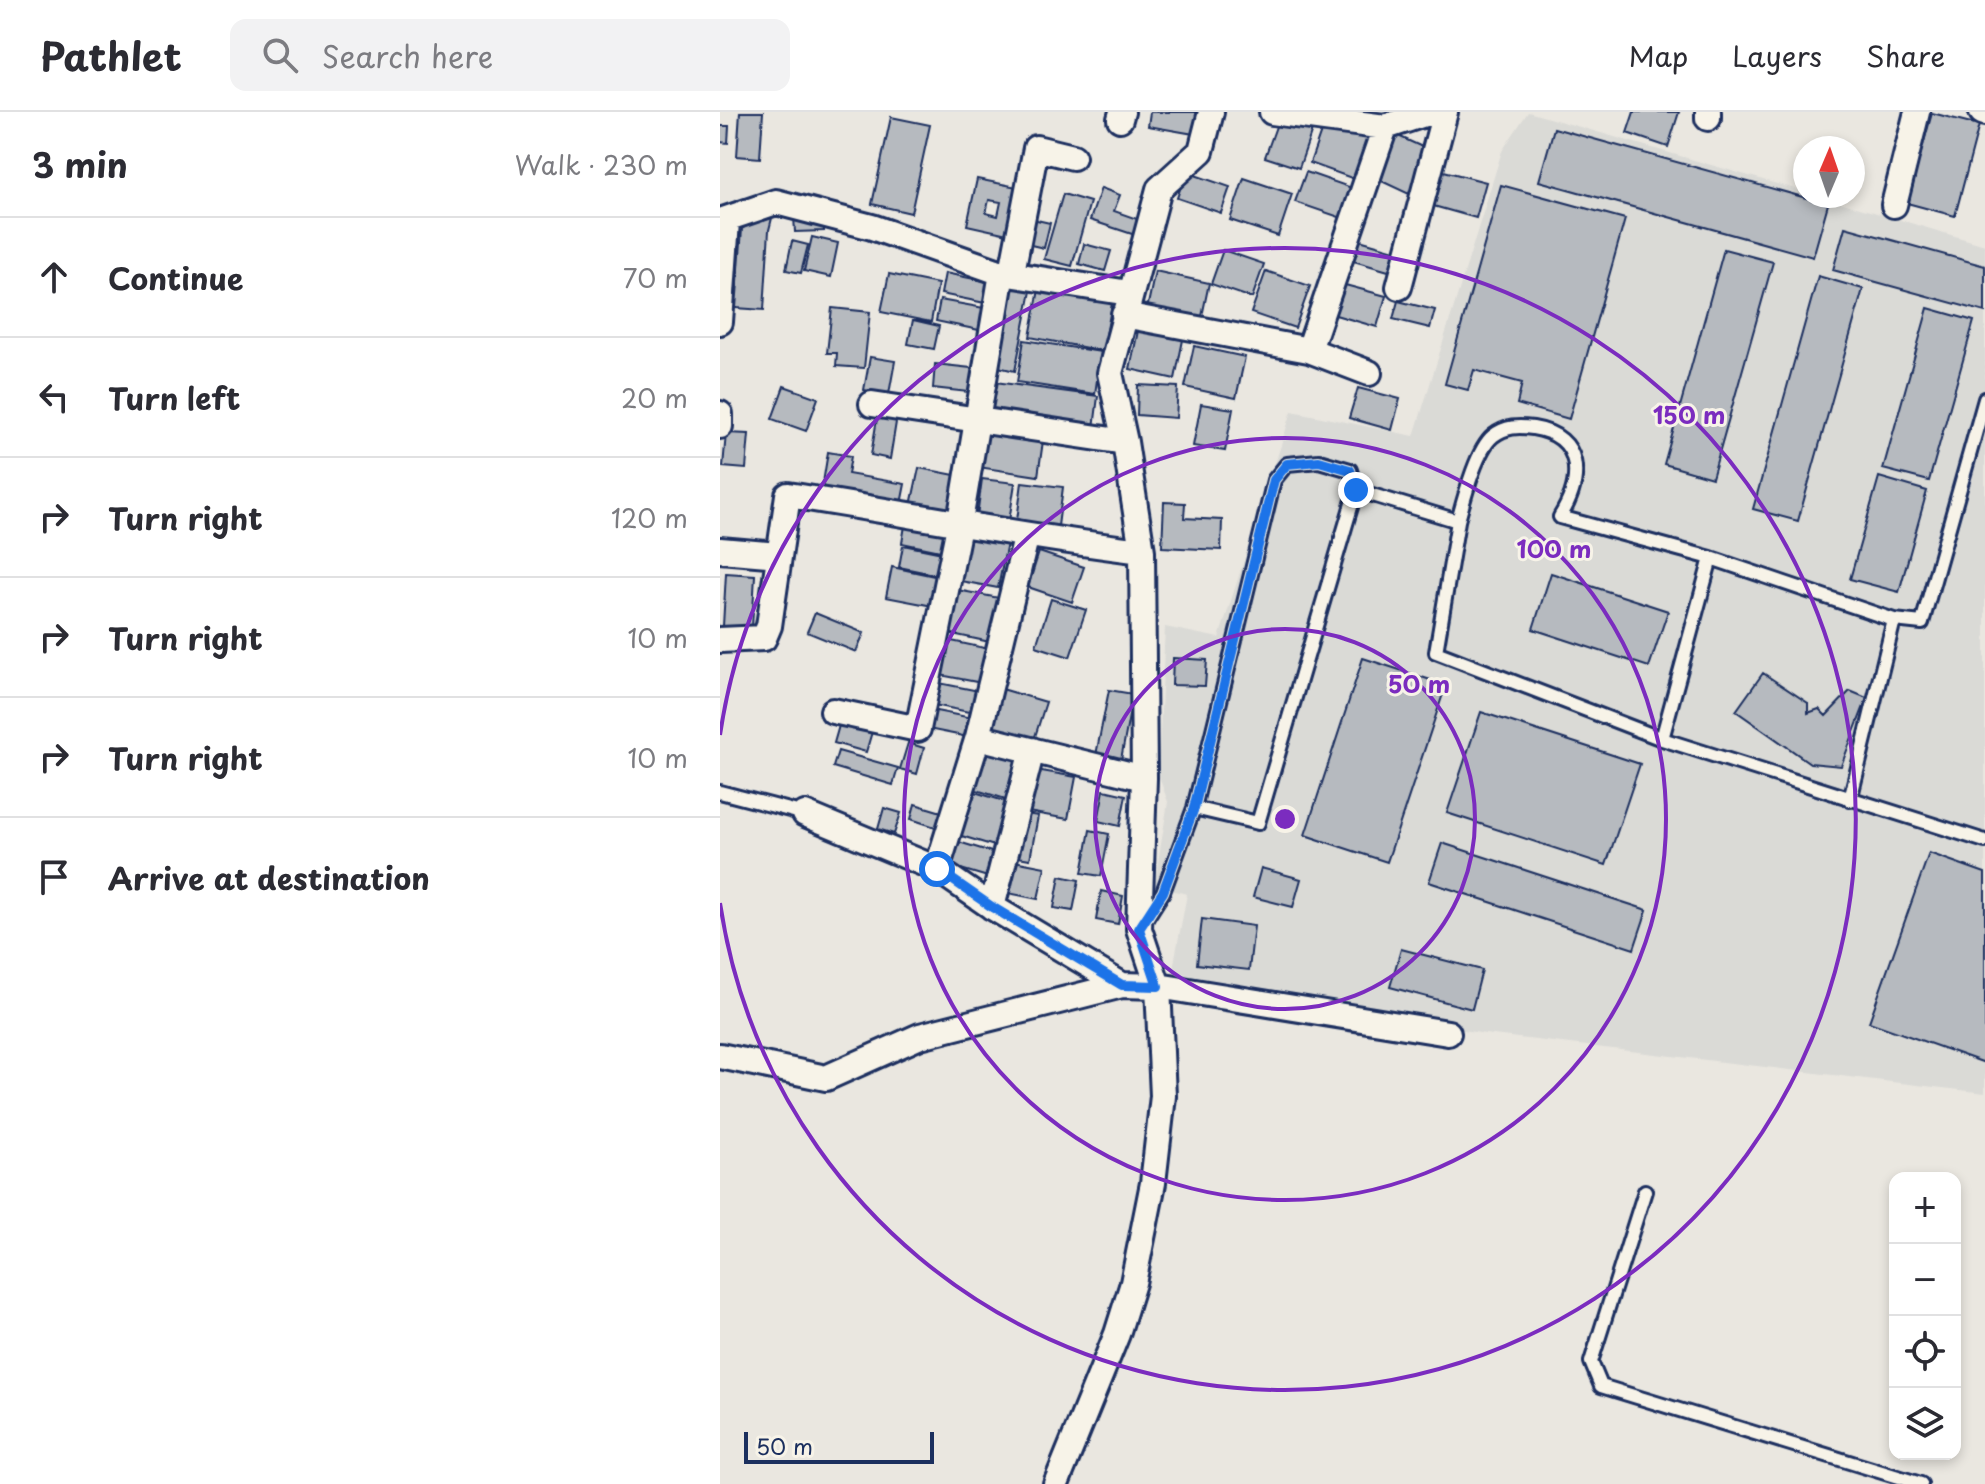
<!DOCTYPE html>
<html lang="en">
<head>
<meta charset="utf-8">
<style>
	body { margin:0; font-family:"Playpen Sans",sans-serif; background:#f2f2f3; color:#2b2b33 }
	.controls { position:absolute; right:24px; bottom:24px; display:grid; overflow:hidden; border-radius:16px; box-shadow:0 4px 12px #0003 }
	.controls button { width:72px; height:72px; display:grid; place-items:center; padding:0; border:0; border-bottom:2px solid #e1e1e2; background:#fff; color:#2b2b33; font:40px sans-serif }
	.compass { position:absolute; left:1073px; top:24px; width:72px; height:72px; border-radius:50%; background:#fff; box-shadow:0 4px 12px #0003; rotate:2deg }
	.scale { position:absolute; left:24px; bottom:20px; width:190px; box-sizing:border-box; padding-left:8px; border:4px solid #1b2f5e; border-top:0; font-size:22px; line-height:28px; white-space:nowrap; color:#1b2f5e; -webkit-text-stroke:6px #f7f3e8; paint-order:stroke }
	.stop { position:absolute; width:24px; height:24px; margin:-18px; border:6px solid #1a73e8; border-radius:50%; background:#fff }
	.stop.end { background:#1a73e8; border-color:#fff; box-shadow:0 2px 8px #0008 }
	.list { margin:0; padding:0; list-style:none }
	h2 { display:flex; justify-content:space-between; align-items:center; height:104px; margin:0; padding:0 32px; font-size:34px }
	h2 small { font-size:26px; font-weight:400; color:#7c7c81 }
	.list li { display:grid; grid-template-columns:52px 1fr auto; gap:24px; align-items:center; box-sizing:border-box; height:120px; padding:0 32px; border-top:2px solid #e1e1e2 }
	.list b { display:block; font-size:30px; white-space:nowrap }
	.list em { font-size:26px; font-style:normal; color:#7c7c81 }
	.icon { flex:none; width:44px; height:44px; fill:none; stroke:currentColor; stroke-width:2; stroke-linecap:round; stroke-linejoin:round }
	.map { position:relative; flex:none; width:1265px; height:1372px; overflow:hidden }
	header { display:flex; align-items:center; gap:48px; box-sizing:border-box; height:112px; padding:0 40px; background:#fff; border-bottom:2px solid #e1e1e2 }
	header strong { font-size:38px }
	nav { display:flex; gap:44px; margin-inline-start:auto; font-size:28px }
	.search { width:560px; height:72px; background:#f2f2f3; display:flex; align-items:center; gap:20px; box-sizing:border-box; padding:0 28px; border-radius:16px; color:#7c7c81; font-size:30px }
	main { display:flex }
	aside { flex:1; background:#fff }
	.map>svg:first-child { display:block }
	.built { fill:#dadad6 }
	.building { fill:#b6babf; stroke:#1b2f5e; stroke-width:2; fill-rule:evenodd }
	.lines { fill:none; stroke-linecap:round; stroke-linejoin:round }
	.lane-casing { stroke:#1b2f5e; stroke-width:18 }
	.street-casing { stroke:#1b2f5e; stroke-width:30 }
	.lane { stroke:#f7f3e8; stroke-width:12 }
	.street { stroke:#f7f3e8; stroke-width:24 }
	.route { stroke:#1a73e8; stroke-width:10 }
	.ring { fill:none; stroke:#7b2cbf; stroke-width:4 }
	.centre { fill:#7b2cbf; stroke:#f7f3e8; stroke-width:4 }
	.ring-label { font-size:24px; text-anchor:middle; font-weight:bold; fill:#7b2cbf; stroke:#f7f3e8; stroke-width:6; stroke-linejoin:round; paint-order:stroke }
</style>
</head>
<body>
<header>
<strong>Pathlet</strong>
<div class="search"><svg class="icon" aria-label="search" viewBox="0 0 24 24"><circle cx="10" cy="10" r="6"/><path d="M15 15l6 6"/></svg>Search here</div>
<nav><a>Map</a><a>Layers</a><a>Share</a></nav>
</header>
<main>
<aside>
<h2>3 min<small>Walk · 230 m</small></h2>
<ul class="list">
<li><svg class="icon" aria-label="ahead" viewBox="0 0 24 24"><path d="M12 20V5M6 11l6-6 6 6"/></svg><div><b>Continue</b></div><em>70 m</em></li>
<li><svg class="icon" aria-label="left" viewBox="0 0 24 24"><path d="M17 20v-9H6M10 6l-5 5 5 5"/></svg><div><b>Turn left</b></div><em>20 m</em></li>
<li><svg class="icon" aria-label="right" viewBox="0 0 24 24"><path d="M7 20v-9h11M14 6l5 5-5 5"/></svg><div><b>Turn right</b></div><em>120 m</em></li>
<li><svg class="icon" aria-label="right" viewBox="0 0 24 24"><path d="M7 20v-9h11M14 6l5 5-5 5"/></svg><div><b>Turn right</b></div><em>10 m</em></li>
<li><svg class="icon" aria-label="right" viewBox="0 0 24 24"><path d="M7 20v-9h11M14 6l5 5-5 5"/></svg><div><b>Turn right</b></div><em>10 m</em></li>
<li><svg class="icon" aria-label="arrive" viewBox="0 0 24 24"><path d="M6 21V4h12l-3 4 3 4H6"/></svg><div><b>Arrive at destination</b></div></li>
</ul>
</aside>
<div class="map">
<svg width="1265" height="1372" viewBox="0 0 1265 1372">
	<rect width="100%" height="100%" fill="#eae7e0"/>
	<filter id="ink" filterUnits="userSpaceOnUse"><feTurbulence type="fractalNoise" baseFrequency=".0125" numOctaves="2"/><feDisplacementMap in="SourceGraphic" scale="16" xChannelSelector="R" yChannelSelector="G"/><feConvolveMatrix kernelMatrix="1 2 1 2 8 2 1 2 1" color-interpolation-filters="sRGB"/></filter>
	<g filter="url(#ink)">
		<!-- built -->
		<path class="built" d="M808 0 1085 80V84H1099L1265 133V981L765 922 452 862 467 782 434 774 448 690 438 662 445 515 499 526 572 299 694 324 782 39Z"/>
		<!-- building -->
		<path class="building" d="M20 0H43L40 46 17 44Z
			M430 0H478L474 22 428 14Z
			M914 0H959L948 35 907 21Z
			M1212 1 1259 13 1235 104 1187 91Z
			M171 5 210 13 191 101 152 92Z
			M559 6 592 18 579 56 545 45Z
			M605 8 652 24 637 68 590 51Z
			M0 14H9L8 31 0 30Z
			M834 16 1108 92 1093 145 819 69Z
			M676 23 709 38 689 82 655 66Z
			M720 58 766 70 756 106 710 93Z
			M466 60 510 75 501 101 457 86Z
			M586 60 635 77 625 107 575 90Z
			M524 66 572 82 558 124 510 108Z
			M257 67 302 76 292 123 247 113ZM269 88 281 90 278 104 266 101Z
			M781 73 905 107 849 307 797 292 802 271 754 258 748 278 725 272Z
			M381 76 400 83 394 99 420 108 415 123 370 108Z
			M343 82 370 90 352 154 324 147Z
			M56 90 49 118 44 198 16 196 22 117Z
			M104 104V119L75 120 74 105Z
			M308 106 330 111 324 136 302 131Z
			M1125 115 1265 154V200L1113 158Z
			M92 125 118 131 111 165 84 159Z
			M629 125 678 139 672 160 623 146Z
			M72 129 88 133 81 161 66 158Z
			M364 132 391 139 385 159 359 152Z
			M1004 137 1053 150 992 366 944 352Z
			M503 138 544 152 532 186 491 172Z
			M435 159 489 171 480 214 426 202Z
			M546 159 590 174 575 216 531 201Z
			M225 161 269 170 265 191 221 182Z
			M169 162 218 172 211 210 161 200Z
			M1098 164 1143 177 1078 409 1033 397Z
			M287 169 312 174 295 259 270 253Z
			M614 170 666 184 657 215 605 200Z
			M320 172 393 186 383 239 310 225Z
			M220 188 264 196 259 218 216 209Z
			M678 189 715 198 710 216 673 207Z
			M112 196 150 200 144 256 116 254 117 241H107Z
			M1208 196 1254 209 1209 369 1163 357Z
			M193 208 219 214 214 237 188 232Z
			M419 214 464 223 455 267 410 257Z
			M304 228 381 240 375 282 297 270Z
			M474 234 525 245 516 286 465 275Z
			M150 245 175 249 169 282 144 278Z
			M215 252 260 257 257 281 213 276Z
			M275 270 378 284 373 324 270 310Z
			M418 273 458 275 456 306 417 303Z
			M64 274 98 286 86 319 52 307Z
			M638 276 680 287 672 318 629 306Z
			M481 292 513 297 505 339 473 334Z
			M158 301 177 304 170 347 151 343Z
			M264 314 324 322 318 364 258 355Z
			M6 321 29 322 26 357 3 355Z
			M108 340 131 344 128 362 185 372 180 397 101 383Z
			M199 356 240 364 231 406 190 398Z
			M1159 365 1207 379 1179 480 1130 467Z
			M262 367 295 371 289 409 257 404Z
			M302 370 343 375 337 422 296 416Z
			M444 390 465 391 464 406 502 408 501 438 442 435Z
			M187 402 236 412 230 441 182 431Z
			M245 417 288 426 278 476 235 468Z
			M183 433 227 442 223 464 179 455Z
			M319 440 364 455 352 490 308 475Z
			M172 455 219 465 213 494 166 485Z
			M6 461 35 463 32 516 3 514Z
			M831 461 948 499 929 555 813 517Z
			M232 477 279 486 270 530 223 520Z
			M331 487 366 498 350 545 316 534Z
			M95 501 144 521 136 540 87 520Z
			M222 527 269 537 262 571 215 562Z
			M453 546 487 548 485 574 452 573Z
			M643 546 726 573 667 750 585 723Z
			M1043 561 1088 591V601L1099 597 1106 604 1130 579 1147 586 1121 654 1090 651 1016 599Z
			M214 570 264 580 259 602 209 592Z
			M282 577 326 590 312 634 269 622Z
			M389 578 413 582 400 653 375 648Z
			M211 598 252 606 248 625 208 617Z
			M761 600 920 652 886 753 727 701Z
			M122 603 154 613 146 640 114 631Z
			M188 631 204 636 197 662 180 657Z
			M261 637 304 650 292 689 250 676Z
			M118 639 178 656 173 673 113 655Z
			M316 658 356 665 348 707 308 700Z
			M248 678 294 692 281 736 235 722Z
			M384 678 406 683 400 714 378 709Z
			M195 692 225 701 221 717 191 707Z
			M164 696 181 701 174 722 158 717Z
			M306 702 318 704 310 747 298 745Z
			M370 718 389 722 381 764 362 761Z
			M232 728 278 742 271 766 224 752Z
			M722 731 927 798 914 837 709 770Z
			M1209 741 1265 761V951L1149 910Z
			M294 749 325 755 318 787 288 781Z
			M541 756 581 767 573 795 533 785Z
			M340 764 359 768 353 799 334 796Z
			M381 779 403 784 398 812 376 808Z
			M482 807 534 814 529 858 477 852Z
			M681 837 762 858 752 897 670 875Z"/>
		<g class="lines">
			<!-- lane casing -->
			<g class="lane-casing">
				<path id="lane" d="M636 378 738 409C744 387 756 338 773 324 786 314 798 314 813 316 864 324 863 368 840 405L991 446 1174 508 1202 511 1265 287
					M738 409 716 540 942 627 1265 729
					M942 627 991 446
					M0 680 85 702
					M1130 688 1174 508
					M474 696 538 711 636 378
					M424 810 443 780 474 696 554 368 567 352 599 349 630 358 636 378
					M925 1079 871 1250 881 1274 1201 1372"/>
			</g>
			<!-- street casing -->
			<g class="street-casing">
				<path id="street" d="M552 0 665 15 710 0
					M1262 0 1265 1
					M988 6V0
					M400 7 402 0
					M1174 93 1197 0
					M0 109 56 90 152 115 282 161 409 181
					M292 160 316 36 353 45
					M679 175 725 0
					M404 203 589 238 665 15
					M0 210 7 109
					M589 238 649 261
					M152 292 405 330
					M0 302V314
					M0 438 59 443
					M0 528 44 526 49 514 68 383C186 401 303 425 422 439
					M113 599 198 617 240 409 282 161
					M258 625 424 666
					M85 702 217 757 272 795 402 873
					M217 757 258 625 306 426
					M272 795 312 638
					M0 944 106 966 200 924 402 873 438 874 728 921
					M336 1372 397 1222 413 1171 433 1071 443 984 438 874 419 817 424 666 422 439 405 330 390 261 439 77 481 39 491 0"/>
			</g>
			<!-- lane -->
			<use href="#lane" class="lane"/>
			<!-- street -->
			<use href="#street" class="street"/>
		</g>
	</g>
	<g class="lines" filter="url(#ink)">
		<!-- route -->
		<path class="route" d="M217 757 272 795 402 873 438 874 419 817 443 780 474 696 554 368 567 352 599 349 630 358 636 378"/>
	</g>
	<!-- distance rings -->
	<g class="ring">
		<circle cx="565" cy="707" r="190"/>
		<circle cx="565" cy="707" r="381"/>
		<path d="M0 623A571 571 0 1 1 0 791"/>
	</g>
	<circle cx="565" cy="707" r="12" class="centre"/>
	<g class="ring-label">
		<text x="969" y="312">150 m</text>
		<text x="834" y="446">100 m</text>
		<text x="699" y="581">50 m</text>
	</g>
</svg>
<div class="controls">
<button>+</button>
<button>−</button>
<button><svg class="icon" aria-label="locate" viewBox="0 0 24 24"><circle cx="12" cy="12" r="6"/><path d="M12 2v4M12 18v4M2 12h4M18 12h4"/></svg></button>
<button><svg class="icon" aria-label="layers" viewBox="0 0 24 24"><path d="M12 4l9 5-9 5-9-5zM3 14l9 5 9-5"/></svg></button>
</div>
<svg class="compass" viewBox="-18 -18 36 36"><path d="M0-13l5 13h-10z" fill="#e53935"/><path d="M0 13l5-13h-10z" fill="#7c7c81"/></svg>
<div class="scale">50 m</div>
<div class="stop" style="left:217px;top:757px"></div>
<div class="stop end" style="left:636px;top:378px"></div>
</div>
</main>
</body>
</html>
